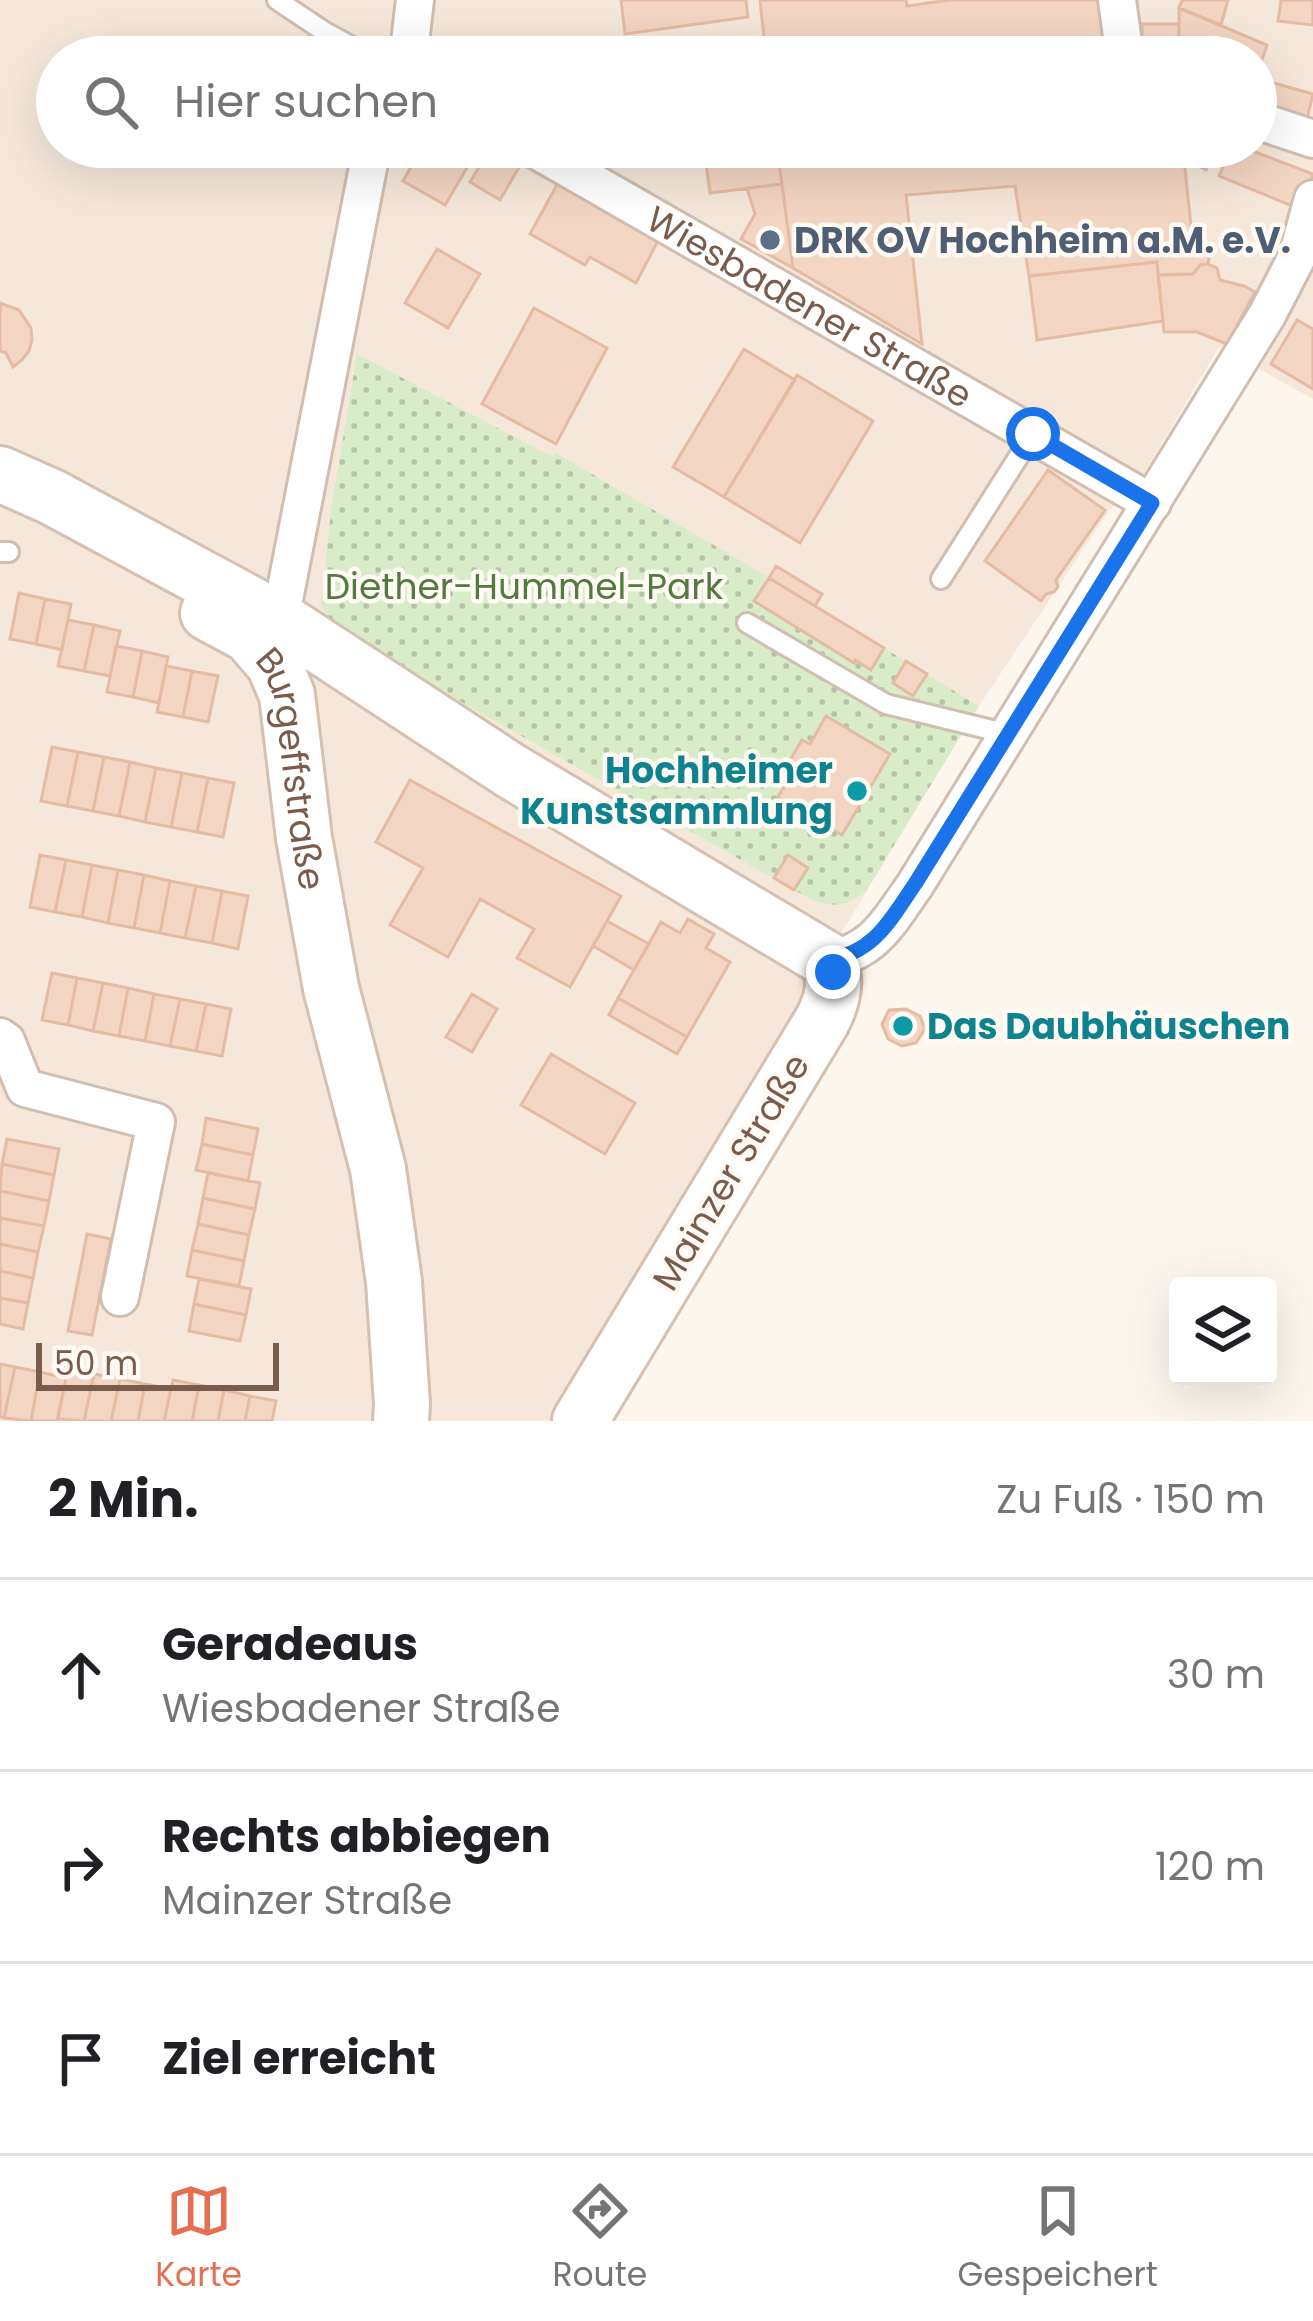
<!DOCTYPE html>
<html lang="de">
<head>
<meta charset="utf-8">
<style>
	body { margin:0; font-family:Poppins,sans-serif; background:#f2f2f2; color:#202124 }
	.controls { position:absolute; right:36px; bottom:36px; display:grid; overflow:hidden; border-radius:12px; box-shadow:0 12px 48px #0002 }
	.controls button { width:108px; height:108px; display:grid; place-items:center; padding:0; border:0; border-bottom:3px solid #e0e0e0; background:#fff; color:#202124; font:60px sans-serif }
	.scale { position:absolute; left:36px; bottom:30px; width:243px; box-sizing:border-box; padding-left:12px; border:6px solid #7a5c4d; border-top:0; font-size:33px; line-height:42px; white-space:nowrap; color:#7a5c4d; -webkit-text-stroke:9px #fffaf3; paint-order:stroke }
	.stop { position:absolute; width:36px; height:36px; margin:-27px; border:9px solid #1a73e8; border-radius:50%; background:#fff }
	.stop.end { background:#1a73e8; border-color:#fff; box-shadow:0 3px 12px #0008 }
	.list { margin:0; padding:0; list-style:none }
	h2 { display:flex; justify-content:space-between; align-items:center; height:156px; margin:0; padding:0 48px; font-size:51px }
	h2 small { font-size:39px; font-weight:400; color:#757577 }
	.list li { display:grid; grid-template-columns:78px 1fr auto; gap:36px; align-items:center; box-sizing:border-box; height:192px; padding:0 48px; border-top:3px solid #e0e0e0 }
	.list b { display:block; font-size:45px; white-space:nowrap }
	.list p { margin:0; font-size:39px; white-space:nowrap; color:#757577 }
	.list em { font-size:39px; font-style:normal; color:#757577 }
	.icon { flex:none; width:66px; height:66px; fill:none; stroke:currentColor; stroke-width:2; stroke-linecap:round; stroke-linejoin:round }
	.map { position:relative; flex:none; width:1313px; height:1421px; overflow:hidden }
	.search { position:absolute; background:#fff; box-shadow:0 12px 48px #0002; left:36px; right:36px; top:36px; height:132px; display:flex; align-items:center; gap:30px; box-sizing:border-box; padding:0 42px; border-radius:66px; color:#757577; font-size:45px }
	.sheet { height:732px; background:#fff }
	nav { display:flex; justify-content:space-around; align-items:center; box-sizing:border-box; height:168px; border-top:3px solid #e0e0e0; background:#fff; font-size:33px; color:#757577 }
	nav a { display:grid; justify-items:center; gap:6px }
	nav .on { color:#e76f51 }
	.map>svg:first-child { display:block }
	.residential { fill:#f5e8da; fill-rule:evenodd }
	.park { fill:url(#park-dots) }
	.building { fill:#f3d5c3; stroke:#e6bba3; stroke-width:3 }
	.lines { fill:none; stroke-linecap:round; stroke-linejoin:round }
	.lane-casing { stroke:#d1beb0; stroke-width:24 }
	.street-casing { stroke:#d1beb0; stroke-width:42 }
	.secondary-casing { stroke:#d6c0b0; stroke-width:60 }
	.lane { stroke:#fff; stroke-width:18 }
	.street { stroke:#fff; stroke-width:36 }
	.secondary { stroke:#fff; stroke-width:54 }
	.route { stroke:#1a73e8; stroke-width:15 }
	.service-dot { fill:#5c6f8a; stroke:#fffaf3; stroke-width:4.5 }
	.culture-dot { fill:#0f9aa8; stroke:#fffaf3; stroke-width:4.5 }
	.labels { text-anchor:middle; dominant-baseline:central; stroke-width:9; stroke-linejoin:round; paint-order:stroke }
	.service-label { font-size:36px; font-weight:bold; fill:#4e5e75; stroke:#fffaf3; text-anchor:start }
	.street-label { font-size:36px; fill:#7a5c4d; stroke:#fffaf3 }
	.park-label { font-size:36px; fill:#537a41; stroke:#fffaf3 }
	.culture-label { font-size:36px; font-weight:bold; fill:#0d838f; stroke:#fffaf3; text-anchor:end }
</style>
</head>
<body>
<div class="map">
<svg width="1313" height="1421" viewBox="0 0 1313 1421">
	<defs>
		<pattern id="park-dots" width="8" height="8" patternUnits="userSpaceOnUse" patternTransform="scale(3)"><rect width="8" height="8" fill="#d8ecc9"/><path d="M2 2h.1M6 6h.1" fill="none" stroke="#b4c2a5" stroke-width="1.8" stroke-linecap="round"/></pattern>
	</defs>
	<rect width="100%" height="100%" fill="#fdf6ec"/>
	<!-- residential -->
	<path class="residential" d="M0 0H1313V399L1219 347 1145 472 1108 512 979 706 800 1001 554 1421H0ZM57 57H1256V147H57Z"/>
	<!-- park -->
	<path class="park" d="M357 354 553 457 556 453 753 568 979 706 866 891C849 906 833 908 812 900L353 641 335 625 321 606 331 510Z"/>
	<!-- building -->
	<path class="building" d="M621 0H746L748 17 625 34Z
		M760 0H906L907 6 949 0H1098L1106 57H766Z
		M1182 0H1228L1221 25 1179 8Z
		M1281 0H1313V25L1278 21Z
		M1179 8 1267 45 1256 77V57H1179Z
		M1142 24H1179V57H1138L1127 36 1142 35Z
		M1256 78 1313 94 1305 126 1256 112Z
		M422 147H470L477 151 445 205 403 181Z
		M491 147H497L522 162 500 200 470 182Z
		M704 147H777L782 184 710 193Z
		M777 147H1173L1171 152 1184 159 1193 245 1210 252 1208 264 1200 265 1193 274 1158 275 1157 262 1029 276 1015 186 906 195 922 344 793 268Z
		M1173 147H1231L1227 155 1216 149 1206 170 1171 152Z
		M1231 147H1242L1313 174 1302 210 1219 176Z
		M559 181 660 237 636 283 590 257 585 265 530 234Z
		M782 184 793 268 741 239 755 214 747 188Z
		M437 249 480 274 448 328 405 303Z
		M1157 262 1163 321 1037 340 1029 276Z
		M1208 264 1217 268 1220 280 1244 286 1255 292 1227 344 1197 332H1164L1158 275 1193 274 1200 265Z
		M0 303 19 310 31 328 32 340 29 351 22 360 13 367 6 353 0 351Z
		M534 308 607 348 556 444 482 404Z
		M1297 320 1313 329V389L1271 364Z
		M744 349 795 380 724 497 673 467Z
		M797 375 873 421 800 543 724 497Z
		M1048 470 1105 510 1056 580 1058 587 1054 592 1046 594 1041 601 985 561Z
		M776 566 822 594 815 606 769 578Z
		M769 578 884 648 871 670 855 660 854 663 754 601Z
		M19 593 45 599 36 644 10 639Z
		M45 599 71 604 62 650 36 644Z
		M68 620 94 625 84 671 58 666Z
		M94 625 120 631 110 676 84 671Z
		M116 646 142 651 133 697 107 692Z
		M142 651 168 657 159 703 133 697Z
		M906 661 927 674 913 696 893 683Z
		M166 666 192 671 183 717 157 712Z
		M192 671 218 676 208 722 183 717Z
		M826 716 890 754 842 835 778 797 793 771 786 767 802 740 810 744Z
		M52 747 78 752 67 806 41 801Z
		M78 752 104 757 93 811 67 806Z
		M104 757 130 762 119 816 93 811Z
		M130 762 156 768 145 822 119 816Z
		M156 768 182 773 171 827 145 822Z
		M182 773 208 778 197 832 171 827Z
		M208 778 234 783 223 837 197 832Z
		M410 780 621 896 570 987 517 958 534 929 480 899 448 957 390 925 423 868 376 842Z
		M40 855 66 860 55 912 30 907Z
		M788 855 808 868 794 890 774 878Z
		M66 860 92 865 82 917 55 912Z
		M92 865 118 870 108 923 82 917Z
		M118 870 144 875 134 928 108 923Z
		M144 875 170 881 160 933 134 928Z
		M170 881 196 886 185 938 160 933Z
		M196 886 222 891 212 943 185 938Z
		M222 891 248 896 238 949 212 943Z
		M688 919 714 934 706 948 730 962 687 1037 618 998 661 922 680 933Z
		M607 921 649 944 634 970 593 946Z
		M52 973 77 978 68 1025 42 1020Z
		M77 978 103 983 93 1031 68 1025Z
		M103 983 128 988 119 1036 93 1031Z
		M128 988 154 994 145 1041 119 1036Z
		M154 994 180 999 170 1046 145 1041Z
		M472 994 497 1009 472 1052 446 1037Z
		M618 998 687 1037 677 1054 609 1015Z
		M180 999 206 1004 196 1051 170 1046Z
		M206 1004 231 1009 222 1056 196 1051Z
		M906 1009 920 1016 925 1029 916 1043 902 1046 888 1039 882 1024 889 1010Z
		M551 1054 635 1103 605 1154 521 1105Z
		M206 1118 258 1129 253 1155 202 1144Z
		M7 1139 59 1149 54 1175 2 1164Z
		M202 1144 253 1155 248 1181 196 1170Z
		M2 1164 54 1175 49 1201 0 1191Z
		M208 1173 260 1183 255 1209 203 1198Z
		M0 1191 49 1201 44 1226 0 1218Z
		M203 1198 255 1209 249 1235 198 1224Z
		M0 1218 44 1226 38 1252 0 1244Z
		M198 1224 249 1235 244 1261 192 1250Z
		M87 1234 111 1239 92 1335 68 1331Z
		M0 1244 38 1252 33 1278 0 1271Z
		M192 1250 244 1261 239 1286 187 1276Z
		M0 1271 33 1278 28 1303 0 1298Z
		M199 1279 251 1289 246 1315 194 1304Z
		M0 1298 28 1303 23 1329 0 1324Z
		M194 1304 246 1315 240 1341 189 1331Z
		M0 1364 15 1367 4 1418 0 1417Z
		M15 1367 40 1372 31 1421 4 1418Z
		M68 1368 94 1374 84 1421 58 1419Z
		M40 1372 66 1378 57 1421H31Z
		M94 1374 120 1379 111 1421H84Z
		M120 1379 145 1384 138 1421H111Z
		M173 1380 199 1385 192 1421H164Z
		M145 1384 171 1389 164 1421H138Z
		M199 1385 224 1390 218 1421H192Z
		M224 1390 250 1396 245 1421H218Z
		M250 1396 276 1401 272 1421H245Z"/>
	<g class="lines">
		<!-- lane casing -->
		<g class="lane-casing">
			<path id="lane" d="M277 0 325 32 371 57
				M574 171 587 147
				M0 552H9
				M941 579 1033 434
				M747 623 886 704 1008 734"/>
		</g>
		<!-- street casing -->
		<g class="street-casing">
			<g id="street">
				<path d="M1117 0 1125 57"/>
				<path d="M406 57 410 42 415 0"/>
				<path d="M1256 120 1313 139"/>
				<path id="s1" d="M531 147 1152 503"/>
				<path d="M264 634 280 620 372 147"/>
				<path d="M828 960C876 951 889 921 915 885L1267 315 1297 257 1313 199"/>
				<path d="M0 1037 6 1041 25 1088 156 1122 120 1297"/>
			</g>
		</g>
		<!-- secondary casing -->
		<g class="secondary-casing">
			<g id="secondary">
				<path d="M0 474 52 497 280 620 511 771 828 960C838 980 832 1002 822 1021L580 1421"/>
				<path id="s2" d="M208 613 249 635 274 664 287 695 304 838 331 988 378 1169 394 1282 402 1404 401 1421"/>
			</g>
		</g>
		<!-- lane -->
		<use href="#lane" class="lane"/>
		<!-- street -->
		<use href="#street" class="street"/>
		<!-- secondary -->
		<use href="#secondary" class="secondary"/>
	</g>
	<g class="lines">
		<!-- route -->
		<path class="route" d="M833 972 828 960C875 952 890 920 915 884L1152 503 1033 434"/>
	</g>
	<!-- markers -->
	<circle class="service-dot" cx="770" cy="240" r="12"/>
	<g class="culture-dot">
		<circle cx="857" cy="791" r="12"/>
		<circle cx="903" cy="1026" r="12"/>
	</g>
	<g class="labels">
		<!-- service labels -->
		<g class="service-label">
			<text x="794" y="240">DRK OV Hochheim a.M. e.V.</text>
		</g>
		<!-- street labels -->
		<g class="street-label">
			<text stroke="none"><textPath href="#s1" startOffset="321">Wiesbadener Straße</textPath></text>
			<text stroke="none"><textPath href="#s2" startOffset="192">Burgeffstraße</textPath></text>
			<text transform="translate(731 1172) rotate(-59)">Mainzer Straße</text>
		</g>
		<!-- park labels -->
		<g class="park-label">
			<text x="524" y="586">Diether-Hummel-Park</text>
		</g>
		<!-- culture labels -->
		<g class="culture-label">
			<text x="833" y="770">Hochheimer<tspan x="833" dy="41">Kunstsammlung</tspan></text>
			<text x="927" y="1026" text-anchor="start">Das Daubhäuschen</text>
		</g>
	</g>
</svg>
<div class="controls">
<button><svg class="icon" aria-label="layers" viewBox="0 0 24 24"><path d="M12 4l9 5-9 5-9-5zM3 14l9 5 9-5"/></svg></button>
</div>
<div class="scale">50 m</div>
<div class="stop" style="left:1033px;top:434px"></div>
<div class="stop end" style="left:833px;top:972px"></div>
<div class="search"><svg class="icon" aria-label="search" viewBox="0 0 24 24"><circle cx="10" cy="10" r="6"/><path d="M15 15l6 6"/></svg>Hier suchen</div>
</div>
<section class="sheet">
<h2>2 Min.<small>Zu Fuß · 150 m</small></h2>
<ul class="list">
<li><svg class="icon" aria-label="ahead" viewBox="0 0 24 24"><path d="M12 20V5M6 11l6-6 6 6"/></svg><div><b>Geradeaus</b><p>Wiesbadener Straße</p></div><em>30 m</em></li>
<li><svg class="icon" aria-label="right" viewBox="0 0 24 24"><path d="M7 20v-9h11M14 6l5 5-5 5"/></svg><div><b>Rechts abbiegen</b><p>Mainzer Straße</p></div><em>120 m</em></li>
<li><svg class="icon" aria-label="arrive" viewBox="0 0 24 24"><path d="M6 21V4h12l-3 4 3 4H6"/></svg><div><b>Ziel erreicht</b></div></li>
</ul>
</section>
<nav>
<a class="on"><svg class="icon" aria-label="map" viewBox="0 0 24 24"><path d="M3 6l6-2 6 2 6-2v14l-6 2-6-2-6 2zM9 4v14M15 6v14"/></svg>Karte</a>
<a><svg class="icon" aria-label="directions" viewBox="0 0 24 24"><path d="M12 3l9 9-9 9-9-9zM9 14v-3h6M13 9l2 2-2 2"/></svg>Route</a>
<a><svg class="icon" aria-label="saved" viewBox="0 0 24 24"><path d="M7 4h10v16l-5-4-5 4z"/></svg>Gespeichert</a>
</nav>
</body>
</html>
